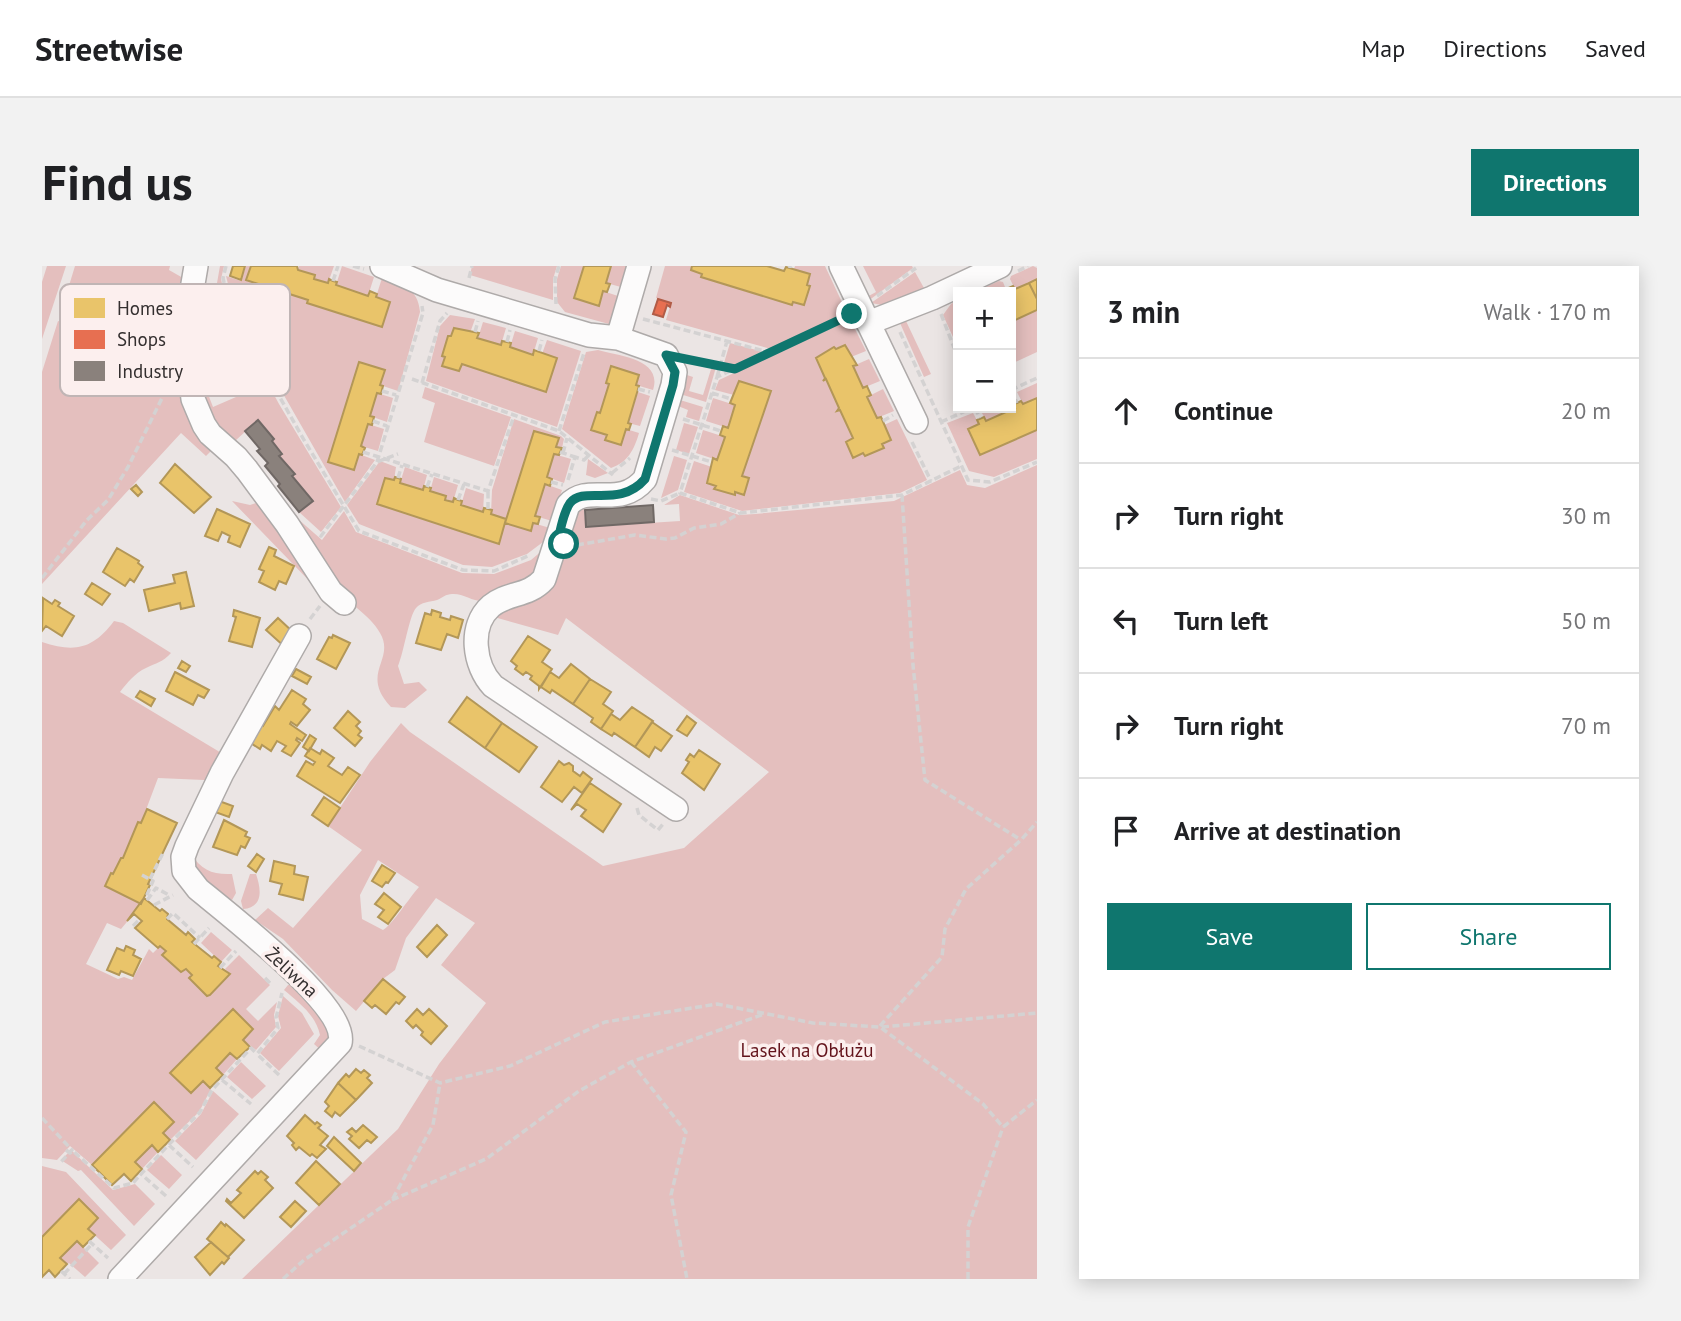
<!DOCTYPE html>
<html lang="en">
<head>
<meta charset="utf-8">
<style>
	body { margin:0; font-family:"PT Sans",sans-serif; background:#f2f2f2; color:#202124 }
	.controls { position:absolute; right:21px; top:21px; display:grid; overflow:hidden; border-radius:0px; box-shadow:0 4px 18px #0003 }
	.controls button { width:63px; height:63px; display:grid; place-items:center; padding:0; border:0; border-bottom:2px solid #e0e0e0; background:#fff; color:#202124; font:35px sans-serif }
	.stop { position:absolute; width:21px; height:21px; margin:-16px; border:5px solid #0f766e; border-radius:50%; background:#fff }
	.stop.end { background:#0f766e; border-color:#fff; box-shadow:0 2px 7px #0008 }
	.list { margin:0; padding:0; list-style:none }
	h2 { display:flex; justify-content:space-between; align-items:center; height:91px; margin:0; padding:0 28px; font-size:30px }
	h2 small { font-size:23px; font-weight:400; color:#757577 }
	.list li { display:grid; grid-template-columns:46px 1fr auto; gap:21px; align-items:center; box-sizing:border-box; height:105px; padding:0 28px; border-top:2px solid #e0e0e0 }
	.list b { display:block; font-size:26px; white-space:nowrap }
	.list em { font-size:23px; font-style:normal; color:#757577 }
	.actions { display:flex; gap:14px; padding:21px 28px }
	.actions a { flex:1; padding:16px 0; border:2px solid #0f766e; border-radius:0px; text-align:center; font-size:24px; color:#0f766e }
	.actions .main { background:#0f766e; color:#fff }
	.icon { flex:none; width:38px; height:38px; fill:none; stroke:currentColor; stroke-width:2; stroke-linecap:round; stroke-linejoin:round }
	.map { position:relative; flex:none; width:995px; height:1013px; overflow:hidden; border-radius:0px }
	header { display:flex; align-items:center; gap:42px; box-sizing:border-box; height:98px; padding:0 35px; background:#fff; border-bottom:2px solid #e0e0e0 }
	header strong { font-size:33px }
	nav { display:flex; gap:38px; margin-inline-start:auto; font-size:24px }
	.intro { display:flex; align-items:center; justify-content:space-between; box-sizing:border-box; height:168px; padding:0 42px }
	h1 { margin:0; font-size:49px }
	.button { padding:18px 32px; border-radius:0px; background:#0f766e; color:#fff; font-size:24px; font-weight:700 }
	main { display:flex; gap:42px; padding:0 42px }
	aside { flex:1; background:#fff; border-radius:0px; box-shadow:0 4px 18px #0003 }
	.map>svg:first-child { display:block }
	.green { fill:#e4bfbe; fill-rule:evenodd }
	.homes { fill:#e9c46a; stroke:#b39758; stroke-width:2 }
	.shops { fill:#e76f51; stroke:#b15c47; stroke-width:2 }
	.industry { fill:#8a817c; stroke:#706865; stroke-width:2 }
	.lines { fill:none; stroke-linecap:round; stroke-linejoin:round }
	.minor-casing { stroke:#aeaaa9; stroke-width:26 }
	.path { stroke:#d4d2d2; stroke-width:3.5; stroke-dasharray:7 3.5; stroke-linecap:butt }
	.minor { stroke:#fcfbfb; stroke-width:23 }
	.route { stroke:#0f766e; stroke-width:9 }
	.labels { text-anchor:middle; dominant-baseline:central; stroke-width:7; stroke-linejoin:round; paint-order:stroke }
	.street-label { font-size:19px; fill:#342f2f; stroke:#fcefee }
	.park-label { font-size:19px; fill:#63131b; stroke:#fcefee }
	.key { fill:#fcefee; stroke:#c0b5b5; stroke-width:2 }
	.key-label { font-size:19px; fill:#342f2f }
</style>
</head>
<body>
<header>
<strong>Streetwise</strong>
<nav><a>Map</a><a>Directions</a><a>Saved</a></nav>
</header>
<div class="intro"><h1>Find us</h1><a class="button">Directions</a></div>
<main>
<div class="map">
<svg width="995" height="1013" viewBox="0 0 995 1013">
	<rect width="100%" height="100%" fill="#ebe5e4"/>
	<!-- green -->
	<path class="green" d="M5 0H24L0 73V16Z
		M33 0H128L127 4 141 12 139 33 172 182 164 190 139 167 0 318V106L16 55 37 62 30 86 48 92 63 50 22 36Z
		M178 0H182L179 13 186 44 237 138 299 241 279 266 257 246 271 235 250 210 252 208 237 190 240 187 230 175 232 173 216 154 193 175 160 146 159 108ZM173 104 180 123 191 119 194 131 171 141 159 110Z
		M204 0H209L205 15 266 34 265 37 340 61 348 36 334 31 340 12C360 20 376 21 378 46L356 125 338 119 317 97 286 196 311 204 317 188 333 194 303 236 192 42 184 10 199 15Z
		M257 0H292L286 17 272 13 273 9 256 4Z
		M300 0 332 11 326 30 294 19Z
		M430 0H515L511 13V34L428 9Z
		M519 0H542L532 32 556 40 561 25 576 30 567 58 523 46 515 36V13Z
		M569 0H585L579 21 564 17Z
		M623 0H650L649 4 660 8 659 11 762 39 768 20 765 19 768 8 752 3 753 0H783L805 47 729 83 624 54 629 37 614 32Z
		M821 0H870L871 2 826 35 823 32 834 26Z
		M991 0 995 2V13L973 23 968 13 969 10Z
		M873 6 882 22 840 39 829 37Z
		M957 15 961 16 965 26H932Z
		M916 34V82L901 49 909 38Z
		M995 44V86L969 98V56Z
		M408 49 433 53 428 67 412 62 409 70H406L400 90 403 91 401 100 417 105 420 98 489 119 505 74 539 85 515 161 384 115 398 60Z
		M808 53 824 85 809 91 803 79 784 85 783 112 780 113H784L797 142 795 145 798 144 811 172 804 176 811 192 821 187 823 190 841 182 840 178 849 174 842 159 855 153 885 214 858 227 700 245 642 226 652 195 670 201 665 216 674 220 673 223 692 229 693 226 702 229 707 213 700 210 729 125 697 115 692 129 673 124 677 114Z
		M864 55 889 108 882 111 858 57Z
		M441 56 464 62 459 79 436 72Z
		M473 65 496 72 491 89 468 81Z
		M688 77 722 86 695 100 682 97Z
		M556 84C577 90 621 93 611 124L594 119 597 109 568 101 564 116 567 118 558 147H554L549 164 565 169 563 174 579 179 584 163 597 167C592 184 586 196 569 202L520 163 544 86Z
		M827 93 838 115 821 122 811 100Z
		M670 100 674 101 664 136 638 128 645 109 651 111 647 125 661 129Z
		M995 117V132L981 138 975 126Z
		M383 121 469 151 452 200 382 176 393 137 380 132Z
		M841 123 852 145 835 152 825 131Z
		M596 126 608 130 598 160 586 157Z
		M335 127 351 132 345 156 328 150Z
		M969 131 973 142 944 155 938 143 969 142Z
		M671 132 693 139 686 162 664 155Z
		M638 134 661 141 657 155 644 151 646 144 636 140Z
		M931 147 937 158 926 163 938 189 995 164V193L952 211 927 205 905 157Z
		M472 153 519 170 522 173 520 182 514 181 516 172 492 165 464 253 449 248 450 224Z
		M642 157 656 161 647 188 634 184Z
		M326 158 342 163 336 185 319 180Z
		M661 164 683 171 675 194 654 187Z
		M512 188 529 193 522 217 505 211Z
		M632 190 645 194 636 224 619 232Z
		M546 193 566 207 553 212 544 209Z
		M338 195 354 201 352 214 343 212 335 238 456 278 463 257 488 265 491 257 508 262 505 273 485 288 450 301 421 299 317 258 305 239Z
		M995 199V1013H200L356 863 397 798 444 737 399 699 433 657 394 632 364 672 353 704 341 713 314 745 290 724 241 673 213 654 226 642 251 662 320 584 286 560 328 496 359 457 368 466 561 600 642 582 727 506 524 352 516 369 452 351 464 340 484 335 533 242 541 237 544 261 638 255 637 238 622 239 638 229 697 249 713 248 852 235 918 204 925 219 943 222ZM336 594 377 621C367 632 351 658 341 664L320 653 318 629Z
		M363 201 385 209 381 224 358 217Z
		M392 211 416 219 411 236 388 225Z
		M503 218 520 224 510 255 493 250Z
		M424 222 442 228 441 246 419 239Z
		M190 235 208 239 217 236 277 325Z
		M302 245 314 266 420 307 452 308 489 294 508 278 494 309 442 335C431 336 421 327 410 328 404 328 400 332 395 334 388 336 379 336 374 342 367 350 362 386 356 400L362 418 377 416 385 424 363 442 349 441C317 407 354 394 338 367 327 347 302 335 288 317 274 299 263 277 251 258L256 253 280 274Z
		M72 355 81 357 129 387C121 396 114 397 104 402 93 407 85 417 78 426L181 488 171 517 162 514 116 512 99 557 96 556 81 592H79L71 608 69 607 100 638 79 663 65 657 44 698 76 713 82 711 90 714 107 683 111 687 118 680 123 685 120 689 139 706 144 704 150 709 147 713 165 730 188 708 183 703 197 689 228 719 204 743 216 755 235 736 232 749 234 761 214 784 201 774 211 763 190 744 129 807 149 827 161 815 169 823 157 846 128 874 121 867 132 856 112 837 50 899 28 880 15 894 0 892V376C33 387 51 383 72 355Z
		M149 588C159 604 171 609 190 608L194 627 190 634C170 627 151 608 149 588Z
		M208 608H214C219 623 222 641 201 643L199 635Z
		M169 666 190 684 179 696 159 677Z
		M252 718 276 743 289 773 281 786 272 778 278 769C274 749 256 736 242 724L246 719Z
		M241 730 260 747 272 768 237 805 218 787 239 762 236 750Z
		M188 787 195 793 181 809 174 802Z
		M199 796 224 820 210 833 185 811Z
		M171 825 197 848 154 894 133 875 159 848Z
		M110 879 116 886 100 903 93 896Z
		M29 884 71 924 93 918 113 938 92 960 39 904 36 905 19 894Z
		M119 889 140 909 127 923 105 904Z
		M0 900 24 906 84 969 69 984 46 963 56 952 37 933 0 971Z
		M35 975 57 997 43 1011 27 997 25 998 18 992Z"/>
	<!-- homes -->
	<path class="homes" d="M191 0H203L199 14 188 10Z
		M209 0H255L256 4 273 9 272 13 286 17 287 13 291 15 295 16 294 19 326 30 328 25 335 28 334 31 348 36 340 61 265 37 266 34 204 14Z
		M542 0H569L564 17 568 18 565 26 561 25 557 40 532 32Z
		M650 0H725L742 5 744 1 768 8 765 19 768 20 762 39 751 36 750 39 659 11 660 8 649 4Z
		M995 13V33L987 17Z
		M987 17 995 33V44L969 56V26H965L964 23 971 20 973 23Z
		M412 62 437 67 435 72 459 79 460 75 465 76 469 77 468 81 491 89 492 84 515 92 504 126 420 98 417 105 400 100 403 91 400 90 406 70H409Z
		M803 79 815 99 811 100 821 122 825 120 829 129 825 131 835 152 839 151 849 174 840 178 842 182 823 190 821 187 811 192 804 176 811 172 798 144 795 145 797 142 784 113 781 115 783 112 774 92 792 81 794 83Z
		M317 96 343 104 338 119 341 120 339 128 335 127 328 150 332 151 330 159 326 158 319 180 323 182 320 189 317 188 312 204 286 196Z
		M569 100 597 109 594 119 597 120 586 157 589 158 587 164 584 163 579 179 563 174 565 169 549 164 555 146 558 147 567 118 564 117Z
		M697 115 729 125 700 210 707 212 702 229 693 226V229L672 223 674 220 665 217 671 192 675 194 683 171 678 169 681 160 686 162 693 139 688 137Z
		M995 132V164L938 189 926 163 937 158 935 154 942 151 944 155 973 142 971 138 975 137 979 135 981 138Z
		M492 165 517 172 514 181 520 182 517 189 512 188 505 211 510 213 508 220 503 218 493 250 498 251 496 258 491 257 489 265 463 257Z
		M133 198 169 231 152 247 118 217Z
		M353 211 359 213 358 217 381 224 382 220 389 222 388 225 404 230 403 234 411 236 412 232 416 234 420 235 419 239 441 246 442 242 450 244 449 248 464 253 457 278 335 238 343 212 352 214Z
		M94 219 100 226 96 230 89 223Z
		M175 243 208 258 198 281 186 276 188 270 180 266 176 275 163 270Z
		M227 281 234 284 232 290 252 300 244 318 237 315 233 324 217 316 222 305 217 303Z
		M75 282 97 295 96 297 101 301 92 316 88 313 83 320 61 306Z
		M144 306 152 340 139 343 138 337 107 345 102 324 133 317 131 309Z
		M50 317 68 328 60 339 43 328Z
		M1 332 10 338 13 334 18 337 16 340 32 350 20 370 4 360 0 365Z
		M192 344 218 352 210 381 187 375 194 351 191 350Z
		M390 344 399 347 398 351 408 354 409 350 421 354 416 372 405 368 399 384 374 377 383 347 389 349Z
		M236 352 253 368 244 382 224 364Z
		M291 369 308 377 294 403 275 393 287 371 290 372Z
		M486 370 508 384 500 396 510 403 497 423V420L488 413 490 410 484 406 481 409 473 403 475 400 469 395Z
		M140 395 148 400 144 406 136 402Z
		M529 398 548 413 531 438 510 424 508 427 499 421 508 406 517 412Z
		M254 403 269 411 265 418 250 410Z
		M133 406 167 424 162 432 156 429 151 439 124 425Z
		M548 413 569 426 561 438 571 445 559 463 549 456 551 452 531 438Z
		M250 424 264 433 261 438 268 444 255 460 249 456 248 458 264 469 260 475 255 472 254 474 258 477 249 490 240 485 244 480 235 475 229 485 220 479 218 483 207 476 217 458 221 460 233 440 237 444Z
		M98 425 113 433 109 440 94 431Z
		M425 431 460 457 443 482 407 456Z
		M590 441 611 455 593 481 572 467 570 470 559 463 569 448 578 454Z
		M306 445 318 456 314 460 319 465 316 469 320 472 313 480 292 462Z
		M645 450 654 457 645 470 635 464Z
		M610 456 630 470 619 485 613 481 607 491 593 481Z
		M460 457 495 481 477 506 443 482Z
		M268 469 274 473 267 485 261 481Z
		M268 482 278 488 280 484 292 492 286 500 300 509 306 501 318 509 298 537 255 510 264 495 271 499 273 496 263 490Z
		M657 484 678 498 662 524 640 507 647 496 644 494 648 488 652 491Z
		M517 495 522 499 527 497 531 500V505L538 510 541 506 550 513 540 527 532 521 520 536 499 521Z
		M548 517 579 538 561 566 539 550 544 544 535 538 529 544Z
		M282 531 298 542 286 560 270 549Z
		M177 535 191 540 187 551 173 546Z
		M105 543 135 557 106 618 108 619 99 638 63 620 69 607 71 608 79 592H81L96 556 99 557Z
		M182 554 205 566 203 570 208 572 203 582 199 580 195 589 171 581Z
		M215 588 222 593 214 606 206 600Z
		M232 595 253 600 252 608 266 611 261 634 237 628 240 618 228 615Z
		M340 599 353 607 346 617 344 616 340 621 330 615Z
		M342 627 359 641 346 658 336 651 342 644 333 638Z
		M102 632 118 645 120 643 126 648 125 653 144 669 146 666 153 673 150 676 170 692 172 690 179 696 176 700 188 708 168 729 165 730 147 712 150 709 144 703 139 706 120 689 124 685 118 680 116 682 93 662 100 655 92 648 85 655Z
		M395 659 405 669 385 691 375 681Z
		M84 680 93 684 91 689 99 693 91 710 79 705 77 709 65 704 75 682 82 685Z
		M341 713 363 731 357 738 354 736 344 748 333 739 330 742 322 735Z
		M191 743 211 763 201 774 208 781 195 793 188 787 174 802 181 809 168 822 161 815 149 827 128 807Z
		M375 743 381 749 387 743 405 760 389 778 379 769 381 766 374 759 371 762 364 755Z
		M314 803 319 807 322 804 328 809 325 812 330 817 314 834 296 817 304 808 307 811Z
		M296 817 314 834 298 850 293 846 290 851 283 845 287 840 283 836Z
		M112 836 132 856 121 867 128 874 116 886 110 879 93 896 100 903 89 915 82 908 70 919 50 899Z
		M263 849 273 858 275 856 279 859 276 862 286 870 278 879 284 883 275 892 270 888 268 890 257 881 254 884 250 879 252 877 245 870Z
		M321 859 335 871 329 877 325 874 317 882 307 873 310 870 305 866 310 862 314 866Z
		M292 871 319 897 312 905 285 880Z
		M274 895 298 918 277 939 254 917Z
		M213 905 216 908 219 905 226 911 223 914 231 922 202 952 184 935 185 933 189 937 199 927 195 924Z
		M37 933 56 952 46 963 53 969 41 981 35 975 18 992 25 998 13 1011 7 1004 0 1011V971Z
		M253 935 264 945 249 961 238 951Z
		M179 956 183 960 184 958 202 974 186 991 165 973Z
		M169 976 187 992 182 998 180 996 168 1009 153 991Z"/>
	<!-- shops -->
	<path class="shops" d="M616 33 629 37 628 41 625 39 621 51 611 48Z"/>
	<!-- industry -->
	<path class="industry" d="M216 154 232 173 230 175 240 188 237 190 253 208 250 210 271 235 257 246 236 220 238 218 223 200 226 197 215 185 218 183 203 165Z
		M611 239 612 256 544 261 543 244Z"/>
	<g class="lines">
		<!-- minor casing -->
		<g class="minor-casing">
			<path id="minor" d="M154 0 143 65 151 133 162 159 168 168 194 191 205 204 245 258 289 326 302 337
				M340 0 395 24 547 69 576 72 624 89 633 106 631 119 603 213C577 244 547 216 526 239L502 313C486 331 466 326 449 340 426 360 432 400 451 420L634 543
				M799 0 874 156
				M826 57 890 32 958 0
				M576 72 597 0
				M78 1013 298 777C307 741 185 647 156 623L142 605 141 591 145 580 180 507 257 370"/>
		</g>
		<!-- path -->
		<path class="path" d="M184 0 181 12 188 43 262 174 317 265 421 304 452 305 488 289
			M311 0 322 3
			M748 2V0
			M976 5 986 0
			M427 12 430 0
			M291 15 296 0
			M835 30 874 2
			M514 38 513 13 517 0
			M899 48 916 92
			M803 52 675 111 638 227 699 247 860 229 919 200
			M601 53 726 86
			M433 66 436 55
			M858 66 926 214 948 216 995 196
			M465 76 468 64
			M497 85 500 74
			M647 93 691 102
			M675 111 685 75
			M370 113 517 165 571 209
			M380 117 398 55 405 47
			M596 123 608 126
			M969 124 995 112
			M969 124 975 137
			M340 125 354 129
			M670 127 689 133
			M933 142 938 152
			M641 153 679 165
			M331 155 345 160
			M841 155 851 149
			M899 156 930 142
			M517 165 542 87
			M870 176 889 215
			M630 184 670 196
			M321 186 446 225 472 150
			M518 186 533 191
			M521 187 525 172
			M335 196 381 47 380 40
			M570 207 588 192
			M356 212 360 199
			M526 214 533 191 542 194 547 189
			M509 216 521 219
			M385 221 390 208
			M860 229 871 399 883 514 979 574
			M609 233 619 235 638 227
			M416 234 422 218
			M446 243V225
			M278 269 279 270 335 196 356 188
			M535 279 593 269 624 273 633 272 652 262 679 258 698 247
			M0 312 45 254 66 234 86 201 128 116
			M268 353 278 340
			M595 542 597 549 616 564 622 557
			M100 609 111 615 104 631 106 633 114 622 127 629
			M108 613 121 587
			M112 639 131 629
			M125 653 131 647 158 672
			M91 660 98 653
			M152 678 167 662
			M178 702 194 685
			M223 712 229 718
			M838 760 900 691 903 663 924 623 979 574 995 556
			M840 761 995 747
			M317 780 398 817 468 800 563 756 675 738 771 757 838 761 941 838 961 861 995 834
			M589 796 644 866 629 929 645 1013
			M237 809 215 788 236 762 234 752 240 727
			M180 814 209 838
			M0 852 30 884 17 898
			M127 879 151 901
			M24 884 28 887 31 885 72 922 91 917 99 908
			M124 930 99 908 158 846 170 824 209 782 215 788
			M350 934 444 893 537 825 589 796 722 748
			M47 975 66 992
			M19 1005 28 1013
			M22 1008 50 978
			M241 1013 262 994 350 934 391 859 398 817
			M926 1013V961L961 861"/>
		<!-- minor -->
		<use href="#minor" class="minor"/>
	</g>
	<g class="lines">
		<!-- route -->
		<path class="route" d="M522 278 516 274C519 262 521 247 528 237 542 219 577 243 603 213L631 119 633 106 624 89 693 103 810 48"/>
	</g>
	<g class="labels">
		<!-- street labels -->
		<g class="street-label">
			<text transform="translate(250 706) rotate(43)">Żeliwna</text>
		</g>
		<!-- park labels -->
		<g class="park-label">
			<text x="765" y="784">Lasek na Obłużu</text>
		</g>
	</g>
	<!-- legend -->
	<rect x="18" y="18" width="230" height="112" rx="10" class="key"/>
	<rect x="32" y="32" width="31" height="20" fill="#e9c46a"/>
	<rect x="32" y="64" width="31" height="19" fill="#e76f51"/>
	<rect x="32" y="95" width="31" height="20" fill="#8a817c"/>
	<g class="key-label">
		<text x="75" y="49">Homes</text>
		<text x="75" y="80">Shops</text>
		<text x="75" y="112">Industry</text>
	</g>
</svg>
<div class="controls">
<button>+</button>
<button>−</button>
</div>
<div class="stop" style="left:522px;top:278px"></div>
<div class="stop end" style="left:810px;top:48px"></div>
</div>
<aside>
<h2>3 min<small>Walk · 170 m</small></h2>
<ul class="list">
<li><svg class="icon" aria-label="ahead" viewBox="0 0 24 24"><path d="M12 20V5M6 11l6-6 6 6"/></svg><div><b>Continue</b></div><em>20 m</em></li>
<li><svg class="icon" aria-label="right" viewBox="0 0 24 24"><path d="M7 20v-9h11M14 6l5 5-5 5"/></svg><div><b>Turn right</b></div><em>30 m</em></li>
<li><svg class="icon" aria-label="left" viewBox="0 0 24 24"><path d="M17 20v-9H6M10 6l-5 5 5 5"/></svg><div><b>Turn left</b></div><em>50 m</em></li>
<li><svg class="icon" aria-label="right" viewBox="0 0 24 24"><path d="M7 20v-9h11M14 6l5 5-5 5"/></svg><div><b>Turn right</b></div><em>70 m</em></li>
<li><svg class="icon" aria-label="arrive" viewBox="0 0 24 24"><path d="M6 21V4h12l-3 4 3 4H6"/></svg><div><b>Arrive at destination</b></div></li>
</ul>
<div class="actions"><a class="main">Save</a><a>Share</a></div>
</aside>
</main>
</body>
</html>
